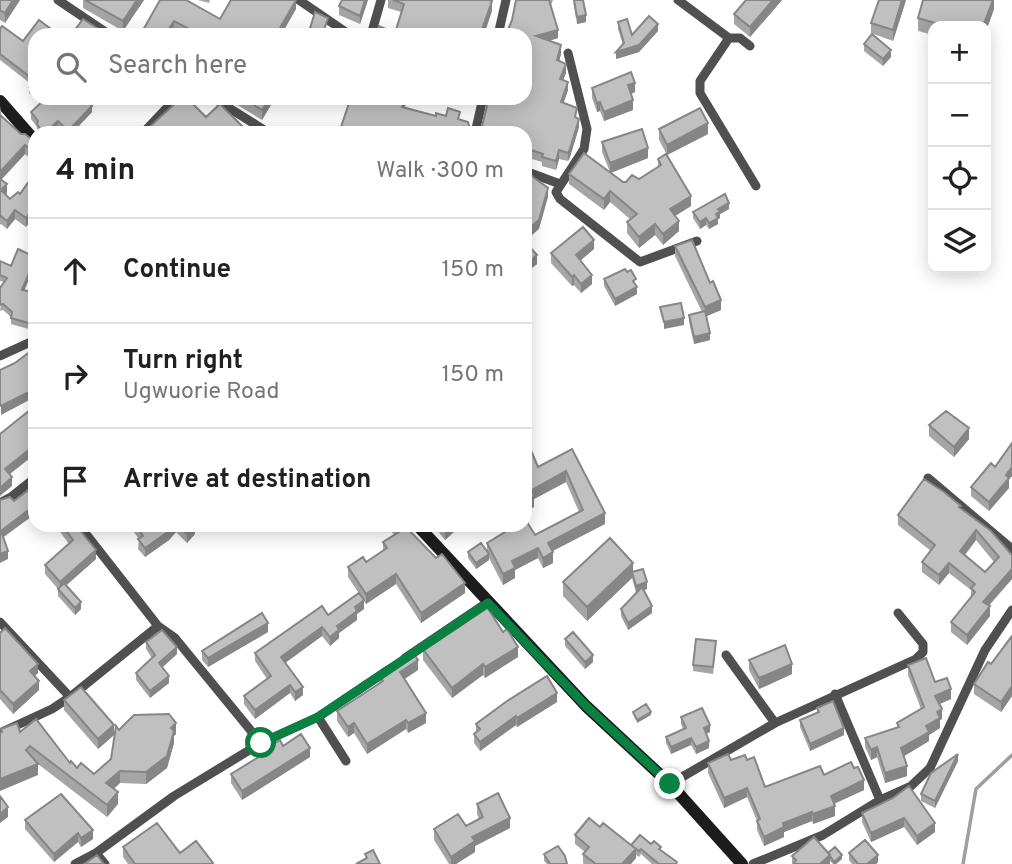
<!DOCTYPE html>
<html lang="en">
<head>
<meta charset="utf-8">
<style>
	body { margin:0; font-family:Overpass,sans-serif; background:#f2f2f2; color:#202124 }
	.controls { position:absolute; right:21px; top:21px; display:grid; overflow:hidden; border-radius:14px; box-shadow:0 4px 18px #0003 }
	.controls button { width:63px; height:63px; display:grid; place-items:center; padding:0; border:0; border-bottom:2px solid #e0e0e0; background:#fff; color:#202124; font:35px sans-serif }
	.stop { position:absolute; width:21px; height:21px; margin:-16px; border:5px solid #0b8043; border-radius:50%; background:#fff }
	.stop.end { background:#0b8043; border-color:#fff; box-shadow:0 2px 7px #0008 }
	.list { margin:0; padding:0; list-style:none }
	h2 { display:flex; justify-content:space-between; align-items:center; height:91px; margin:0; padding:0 28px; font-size:30px }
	h2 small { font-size:23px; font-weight:400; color:#757577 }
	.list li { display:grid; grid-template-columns:46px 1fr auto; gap:21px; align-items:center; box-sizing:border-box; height:105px; padding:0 28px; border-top:2px solid #e0e0e0 }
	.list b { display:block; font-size:26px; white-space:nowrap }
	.list p { margin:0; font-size:23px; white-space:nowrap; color:#757577 }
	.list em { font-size:23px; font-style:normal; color:#757577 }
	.icon { flex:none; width:38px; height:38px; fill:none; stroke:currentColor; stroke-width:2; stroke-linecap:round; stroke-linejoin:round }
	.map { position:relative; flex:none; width:1012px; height:864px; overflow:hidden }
	.search { position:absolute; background:#fff; box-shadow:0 4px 18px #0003; left:28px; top:28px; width:504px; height:77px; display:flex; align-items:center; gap:18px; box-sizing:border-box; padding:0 24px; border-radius:21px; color:#757577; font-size:26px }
	.panel { position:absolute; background:#fff; box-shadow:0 4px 18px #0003; left:28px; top:126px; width:504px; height:406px; border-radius:21px }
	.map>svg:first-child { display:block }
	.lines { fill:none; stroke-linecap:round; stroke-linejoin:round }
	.stream { stroke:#9e9e9e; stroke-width:3.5 }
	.street { stroke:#505050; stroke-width:9 }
	.secondary { stroke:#1d1d1d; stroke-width:12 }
	.wall { fill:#a5a5a5; fill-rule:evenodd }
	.shaded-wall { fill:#868686 }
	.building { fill:#c0c0c0; stroke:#868686; stroke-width:2; fill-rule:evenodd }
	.route { stroke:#0b8043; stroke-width:9 }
</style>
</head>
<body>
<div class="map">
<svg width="1012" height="864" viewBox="0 0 1012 864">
	<rect width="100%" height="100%" fill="#fff"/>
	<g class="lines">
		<!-- stream -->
		<path class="stream" d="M963 864 976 789 1012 755"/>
		<!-- street -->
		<path class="street" d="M58 0 110 35
			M299 0 350 35
			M678 0 729 38H740L750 46
			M371 35 381 0
			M498 35 506 0
			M729 38 700 81V93L756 186
			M568 53 587 129 584 149 556 192 560 199 640 262 697 241
			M213 98 269 133
			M143 133 176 98
			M475 133 483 98
			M525 171 560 184
			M0 356 35 340
			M928 478 1012 549
			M0 503 11 497 35 478
			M79 525 158 626 175 638 261 743
			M0 622 70 697
			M726 655 775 723
			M405 658 488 602
			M835 694 880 800
			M318 717 346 761
			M0 733 52 709 70 697 158 626
			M670 784 775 723 916 659 923 652V644L898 613
			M96 853 105 864
			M75 864 96 853 174 796 261 743 318 717 388 670
			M753 864 823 835 880 800 911 786 930 768 985 650 1012 610"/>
		<!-- secondary -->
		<path class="secondary" d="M0 101 35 141
			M417 525 586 706 670 784 742 864"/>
	</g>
	<!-- wall -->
	<path class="wall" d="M0 0H20L5 23 0 20Z
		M83 0H144L123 31 83 8Z
		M160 0 220 19 296 9 281 35H182L174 30 171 35H142V32Z
		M198 0H210L209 3Z
		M342 0H368L360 24 339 15V6Z
		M388 0H489L492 11 395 33 401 12 388 8Z
		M516 0H553L551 5 558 38 549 41 561 54 559 61 566 73 563 80 568 90 563 103 577 118 579 127 570 157 568 161 559 159 556 170 542 166V162L525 157V133H339L347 108 348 98H408L404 108 436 116 460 119 470 129 478 131 525 98 512 20Z
		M573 0H583L586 22 577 24Z
		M746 0H782L750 37 734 24V14Z
		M906 0 893 41 871 33V23Z
		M994 0V9L986 31V26H933V35L918 31V18Z
		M618 22 632 35 658 31 639 52 616 59 623 45 618 29Z
		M0 29 23 41 35 35V98L29 93V87L31 84 0 60Z
		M864 44 891 57 883 66 864 51Z
		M592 88 635 92 631 94 633 110 604 121 600 111 597 112 592 98Z
		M35 98H61L65 101 67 98H86L85 99 92 112 76 129 81 133H63L58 128 52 133H39L37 130V127L31 119V112L41 103Z
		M226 98H275L262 120Z
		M0 106 2 117 21 134 35 142V163L25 154 1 180 7 193 5 194 10 199 20 194 35 176V226L29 223 26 227 15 219 7 229 1 224 0 225Z
		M659 129 708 134 667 155 659 140Z
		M602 142 648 158 611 173 623 182 639 179 658 167V159L691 206 675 216 679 231 663 245 655 235 639 248 627 233V222L630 219 610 202 604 210 569 184V174L610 172 602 152Z
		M729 209 720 214V218L718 219V224L709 229 706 225 700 229 693 218V212Z
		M525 242 537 264 527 272 525 269Z
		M675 246 721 310 706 316 710 340 694 344 689 322V315L702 312 675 256Z
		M594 249 580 261 592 284 581 293 574 285 572 286 551 263V253Z
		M35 257V265L24 290 35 292V306L32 330 11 324V317L3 310 0 311 4 282 0 281V261L11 266Z
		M604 279 636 286 637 294 615 306 604 286Z
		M929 425 969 439 954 457 929 436Z
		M1012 443V476L1009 479V488L989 511 971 496V487L995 467Z
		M572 449 605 524 553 551V563L543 568 538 558 515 570V578L503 585 489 558V560L476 569 468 558V552L487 551V543L508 530 505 525H525L538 467ZM566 482 579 512 535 535 528 524 529 522V510L534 507V499Z
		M961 509 1012 555V579L989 606 990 616 967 645 951 632V622L971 597V590L949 573 939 585 922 572V562L931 551 898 525V515ZM976 540 994 562 985 572 965 555Z
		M55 525H76L96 559 66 585 81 609 75 615 58 596V589L45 574V565L69 544Z
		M131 525H195V534L187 543 176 532 169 540 145 557 138 549 139 539 131 528Z
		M389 525H404L465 593 421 623 396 584 366 604 364 601V609L357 614V620L339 633V638L330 646 322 636 285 663 303 695 295 701 290 693 255 719 244 704V696L267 679 255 661V653L328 615 360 595 348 577V567L366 562 383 551V542L394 535 389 528Z
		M433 525H469L458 532 456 530 445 540Z
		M633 572 647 589 644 590 652 613 628 630 621 616V609L637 593H636L632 578 587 621 563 596V582Z
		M268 632 208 667 202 660V651Z
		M0 633 38 673 35 676 39 690 13 714 0 699Z
		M443 636 518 657 485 678 483 675 452 698 423 660V649Z
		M1012 636V696L1001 712 974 694V684Z
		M565 639 593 662 585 669 565 646Z
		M146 642 177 654 162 668 169 683 150 698 136 680V673L152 658 146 649Z
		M716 648 713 674 693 671V665Z
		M749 660 792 674 759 689 749 670Z
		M908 665 935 682 951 699 939 704 942 719 940 720V728L929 735V741L904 756 907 776 885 783 877 757 871 760 865 747V738L897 727V723L921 709 908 675Z
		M418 670 404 679 426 723 408 733 406 729 367 754 354 733 348 737 337 721V711L379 684V674Z
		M64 700 114 735 98 749 64 710Z
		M557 702 517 727 516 725 480 751 474 743V734L476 732V724Z
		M817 708 844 735 810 751 800 727V720L817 713Z
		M681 717 710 732 706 734 709 748 696 754 691 745 671 754 666 743V737L683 729 681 724Z
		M1 729 20 732 77 768 94 774 111 759 119 730 176 734 174 736V743L167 768 146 784 120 783 114 789 118 804 107 817 38 764V775L1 733Z
		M283 746 310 757 242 800 231 783V774L268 751V748Z
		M731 760H747L765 787 824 775 864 790 834 804 835 816 813 824 812 821 784 832V837L764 846 757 830V821L747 797 724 808 708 773V763Z
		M958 761 935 808 921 801V794Z
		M893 798 935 832 917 845 904 827 871 842 862 822V813Z
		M477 804 510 828 475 846V852L456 864H449L434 840V829L466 826 479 819 477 814Z
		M25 820 93 839 81 847 78 842 54 862 25 829Z
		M600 827 631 845 651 844 661 850 677 864H652L641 854 639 857 636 855V858L631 864H584L583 863V854L585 852 575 844V835Z
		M123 847 180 853 213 864H128L123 857Z
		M828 853 842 859 836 864H833L830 861V864H792V856Z
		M849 853 878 862 876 864H852L849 860Z
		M544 854 567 864H547L544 861Z"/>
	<!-- shaded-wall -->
	<path class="shaded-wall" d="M13 0H20L5 23V13Z
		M137 0H144L123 31V21Z
		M296 0V9L281 35H276Z
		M365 0H368L360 24V16Z
		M773 0H782L750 37V27Z
		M902 0H906L893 41V30Z
		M993 0H994V9L986 31V26H983Z
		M492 1V11L484 35H480Z
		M586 15V22L577 24V17Z
		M174 21V30L171 35H165Z
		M658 24V31L639 52 616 59V52Z
		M558 30V38L536 45V36Z
		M561 45V54L557 69V60Z
		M891 50V57L883 66V59Z
		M566 64V73L560 88V79Z
		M568 82V90L561 111V102Z
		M635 83V92L628 95V85Z
		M270 98H275L262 120V110Z
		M405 98H408L402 116V107Z
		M633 100V110L604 121V112Z
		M600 102V111L597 112V103Z
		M92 106V112L72 133H68V131Z
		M579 119V127L570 157 568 161V153Z
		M58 121V128L52 133H45Z
		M708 123V134L667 155V145Z
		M25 145V154L0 181V172Z
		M648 148V158L610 173V163Z
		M559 150V159L556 170V161Z
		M7 184V193L1 199V190Z
		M548 188V197L539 229 525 241V232Z
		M610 191V202L604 210V199Z
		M691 196V206L670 219V209Z
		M729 203V209L720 214V218L718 219V224L709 229V223L716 214 718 209Z
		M15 210V219L7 229V221Z
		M29 214V223L26 227V218Z
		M706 218V225L700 229V222Z
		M679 221V231L663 245V234Z
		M655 224V235L639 248V237Z
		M594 240V249L576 264V255Z
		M537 255V264L527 272V263Z
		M35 259V265L22 296V290Z
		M574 275V285L572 286V277Z
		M592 275V284L581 293V284Z
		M637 287V294L615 306V299Z
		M721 300V310L705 317V307Z
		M684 318V325L664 329V322Z
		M710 333V340L694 344V337Z
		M35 389V397L1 415V406Z
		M969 428V439L954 457V447Z
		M35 445V454L5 478V469Z
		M1012 467V476L1009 479V488L989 511V502Z
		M566 471V482L534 499V507L529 510V522L524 529 525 517 532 490Z
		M12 477V486L0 496V488Z
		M35 505V514L1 539V531Z
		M605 513V524L548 553V543Z
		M173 525H176V532L169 540 145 557V548Z
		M195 525V534L187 543V534Z
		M450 525H456V530L445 540V529Z
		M458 525H469L458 532Z
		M976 530V540L960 561V551Z
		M538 548V558L515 570V578L503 585V574L512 561Z
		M96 550V559L60 591V582Z
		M8 551V559L0 563V554Z
		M553 552V563L543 568V558Z
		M489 554V560L476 569V563Z
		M633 563V577L632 572V578L587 621V607Z
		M949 563V573L939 585V575Z
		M1012 569V579L983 611V602Z
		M396 574V584L366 604V594Z
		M647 582V589L636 593V586Z
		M465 583V593L421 623V613Z
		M364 600V609L357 614V620L339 633V638L330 646V637L337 626 355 607Z
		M81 602V609L75 615V608Z
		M652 606V613L628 630V623Z
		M990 606V616L967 645V635Z
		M268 623V632L208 667V658Z
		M322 627V636L281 666V657Z
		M177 647V654L159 670V663Z
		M518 647V657L485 678V667Z
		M593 655V662L585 669V662Z
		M418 660V670L400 682V672Z
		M38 664V673L30 680V671Z
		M483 664V675L452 698V688Z
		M792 664V674L759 689V678Z
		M169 676V683L150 698V691Z
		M39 681V690L13 714V704Z
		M290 685V693L255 719V710Z
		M1012 686V696L1001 712V702Z
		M303 687V695L295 701V692Z
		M951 689V699L935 706V696Z
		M557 693V702L517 727V718Z
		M942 709V719L940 720V728L929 735V741L901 758V748L926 726 937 712Z
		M651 712V715L637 723V720Z
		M426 713V723L408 733V723Z
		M516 716V725L480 751V742Z
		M406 720V729L367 754V744Z
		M176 723V734L174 736V743L167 768 146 784V772L171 728Z
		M354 723V733L348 737V727Z
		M114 725V735L98 749V739Z
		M710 725V732L704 735V728Z
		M844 728V735L810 751V744Z
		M691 738V745L671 754V747Z
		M709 741V748L696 754V747Z
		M877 747V757L871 760V750Z
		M310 748V757L242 800V791Z
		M958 754V761L935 808V801Z
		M38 764V775L0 791V779Z
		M907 766V776L885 783V773Z
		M120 771V783L106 795V783Z
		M864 780V790L831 805V796Z
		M747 788V797L724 808V798Z
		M118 792V804L107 817V805Z
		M835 806V816L813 824V814Z
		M8 807V817L0 823V814Z
		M812 812V821L784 832V837L764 846V837L783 823Z
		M510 818V828L475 846V852L456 864H451V857L472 837Z
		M904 818V827L871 842V833Z
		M935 823V832L917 845V836Z
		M93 830V839L81 847V838Z
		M78 833V842L54 862V854Z
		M636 849V858L631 864H622Z
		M830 855V864H820Z
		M842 855V859L836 864H834V862Z
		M878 855V862L876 864H867Z"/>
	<!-- building -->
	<path class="building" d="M0 0H13L5 13 0 10Z
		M85 0H137L123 21Z
		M160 0H186L220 19 231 0H296L276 35H186L189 29 174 21 165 35H147L142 32Z
		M342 0H365L360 16 339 6Z
		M393 0H489L492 1 480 35H376L379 26 395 33 404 4Z
		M516 0H549L558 30 536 36 561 45 557 60 566 64 560 79 568 82 561 102 577 108 575 117 579 119 570 149 568 153 559 150 556 161 542 157 543 154 525 148V133H414L408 132V133H339L350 100 347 99 348 98H405L402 107 436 116V113L446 116 448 108 460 112 458 119 468 122 470 129 478 131 482 126 489 98H525V35H506L512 20Z
		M574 0H583L586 15 577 17Z
		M746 0H773L750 27 734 14Z
		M879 0H902L893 30 871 23Z
		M923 0H993L983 26H945L918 18Z
		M315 12 328 18 324 30 343 35H308Z
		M649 16 658 24 639 45 616 52 624 43 618 22 627 19 632 35Z
		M83 19 105 33 104 35H71Z
		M39 20 59 35H35V91L29 87 34 80 0 54V29L2 26 23 41Z
		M872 34 891 50 883 59 864 44Z
		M631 72 635 83 628 85 633 100 604 112 600 102 597 103 592 88Z
		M44 98H61L65 101 67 98H83L92 106 68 131 58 121 45 133H43L37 124 38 121 31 112 45 99Z
		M181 98H187L206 117 220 104 249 133H143Z
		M242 98H270L262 110Z
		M700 108 708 123 667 145 659 129Z
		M0 115 21 134H25L35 142V154L25 145 0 172Z
		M102 128 108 133H97Z
		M76 129 81 133H72Z
		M642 129 648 148 610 163 602 142Z
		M584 153 623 182H626L632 175 639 179 661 165 658 159 666 154 691 196 670 209 679 221 663 234 655 224 639 237 627 222 637 214 610 191 604 199 569 174Z
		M525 171 548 188 539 220 525 232V186L526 184H525Z
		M35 176V217L29 214 26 218 15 210 7 221 1 216 0 217V179L7 184 1 190 10 199 18 192 20 194 27 184Z
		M725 194 729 203 718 209 720 212 716 214 718 218 709 223 706 218 700 222 693 212Z
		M583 227 594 240 576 255 592 275 581 284 574 275 572 277 551 253Z
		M692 240 710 283 713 281 721 300 705 307 675 246Z
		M525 242 537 255 527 263 525 261Z
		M18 249 35 257V259L22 290 35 292 32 324 11 318 12 312 3 304 0 305V288L7 278 0 275V261L11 266Z
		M625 269 627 272 631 270 636 279 633 281 637 287 615 299 604 279Z
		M681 303 684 318 664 322 660 307Z
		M705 311 710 333 694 337 689 315Z
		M35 348V389L1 406 0 404V370L15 363Z
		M35 406V445L5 469 12 477 0 488V434Z
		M946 411 969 428 954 447 929 425Z
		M527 441 538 467 572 449 605 513 548 543 553 552 543 558 538 548 512 561 515 568 503 574 487 543 513 527 512 525H525V519L535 535 583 510 566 471 532 490 534 496 529 499V512L525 517V442Z
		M1012 443V467L1006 475 1009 478 989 502 971 487 991 463 995 467Z
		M924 479 944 492 961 506 959 507 991 531 1012 555V569L983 602 990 606 967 635 951 622 975 592 971 588 975 584 949 563 939 575 922 562 935 545 898 515ZM976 530 999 557 985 572 960 551Z
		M35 485V505L1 531 8 551 0 554V500L10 497 14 501Z
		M62 525H76L96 550 60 582 45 565 73 540Z
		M136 525H173L169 531 145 548 138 539 143 536Z
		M178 525H195L187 534Z
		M394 525H404L436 558 442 554 465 583 421 613 396 574 366 594 348 567 363 557 366 562 387 548 383 542 399 532Z
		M442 525H450L445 529Z
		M610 538 633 563 587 607 563 582Z
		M481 543 489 554 476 563 468 552Z
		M643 569 647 582 636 586 632 572Z
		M64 583 81 602 75 608 58 589Z
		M642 587 652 606 628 623 621 609Z
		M359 593 364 600 355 607 357 611 337 626 339 630 330 637 322 627 281 657 303 687 295 692 290 685 255 710 244 696 271 676 255 653 322 606 328 615Z
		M487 607 503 632 507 629 518 647 485 667 483 664 452 688 423 649 442 635 443 636Z
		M262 613 268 623 208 658 202 651Z
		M5 628 38 664 30 671 39 681 13 704 0 690V633Z
		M162 630 177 647 159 663 169 676 150 691 136 673 155 655 146 642Z
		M573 632 593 655 585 662 565 639Z
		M1012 636V686L1001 702 974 684 988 662 991 664Z
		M696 639 716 641 713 667 693 665Z
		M785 645 792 664 759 678 749 660Z
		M413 653 418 660 400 672 426 713 408 723 406 720 367 744 354 723 348 727 337 711 383 681 379 674Z
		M926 658 935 682 947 678 951 689 935 696 942 709 937 712 940 718 926 726 929 732 901 748 907 766 885 773 877 747 871 750 865 738 899 727 897 723 924 707 908 665Z
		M547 676 557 693 517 718 516 716 480 742 474 734 480 729 476 724 507 701Z
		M81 687 114 725 98 739 64 700Z
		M833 701 844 728 810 744 800 720 819 712 817 708Z
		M646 704 651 712 637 720 633 712Z
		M702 708 710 725 704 728 709 741 696 747 691 738 671 747 666 737 686 728 681 717Z
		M169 714 176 723 171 728 174 731 167 756 146 772 120 771 106 783 118 792 107 805 30 746 26 750 38 764 0 779V733L2 732 1 729 17 723 20 732 36 719 70 763 71 761 77 768 81 763 94 774 111 759 116 726 119 730 134 715Z
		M301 734 310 748 242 791 231 774 270 750 268 748 280 740 283 746Z
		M728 754 731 760 745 755 747 760 754 757 765 787 820 766 824 775 851 762 854 768 858 767 864 780 831 796 835 806 813 814 812 812 783 823 784 827 764 837 757 821 760 819 747 788 724 798 708 763Z
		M958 754 935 801 921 794 931 773Z
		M909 786 935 823 917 836 904 818 871 833 862 813 893 798Z
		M498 793 510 818 472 837 475 841 451 857 434 829 458 814 466 826 483 817 477 804Z
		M61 794 93 830 81 838 78 833 54 854 25 820Z
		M0 796 8 807 0 814Z
		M589 818 600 827 603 823 636 849 622 864H596L583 854 589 847 575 835Z
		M157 823 180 853 196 841 213 863 211 864H135L123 847Z
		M640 835 651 844 654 841 661 847 659 849 677 862 676 864H659L641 849 639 851 631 845Z
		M814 837 830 855 820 864H794L796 860 792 856Z
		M865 840 878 855 867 864H858L849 853Z
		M558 846 565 856 567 864H550L544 854Z
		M835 847 842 855 834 862 828 853Z
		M373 850 380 864H356L367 858 365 854Z
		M97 855 104 864H84Z"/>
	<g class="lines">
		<!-- route -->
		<path class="route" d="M261 743 318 717 488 603 586 706 670 784"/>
	</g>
</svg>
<div class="controls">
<button>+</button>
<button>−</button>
<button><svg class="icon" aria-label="locate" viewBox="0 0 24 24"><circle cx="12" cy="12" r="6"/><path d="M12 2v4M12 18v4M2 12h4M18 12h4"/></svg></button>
<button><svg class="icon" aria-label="layers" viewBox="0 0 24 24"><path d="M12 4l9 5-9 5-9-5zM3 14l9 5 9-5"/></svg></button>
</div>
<div class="stop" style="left:261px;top:743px"></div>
<div class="stop end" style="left:670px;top:784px"></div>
<div class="search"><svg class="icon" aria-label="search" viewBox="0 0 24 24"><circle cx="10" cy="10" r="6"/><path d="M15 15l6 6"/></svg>Search here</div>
<section class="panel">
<h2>4 min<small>Walk · 300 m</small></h2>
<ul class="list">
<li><svg class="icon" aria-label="ahead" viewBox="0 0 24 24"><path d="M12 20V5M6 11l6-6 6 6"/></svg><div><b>Continue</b></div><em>150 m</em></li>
<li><svg class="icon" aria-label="right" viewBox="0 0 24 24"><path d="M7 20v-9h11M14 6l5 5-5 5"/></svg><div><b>Turn right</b><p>Ugwuorie Road</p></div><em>150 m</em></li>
<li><svg class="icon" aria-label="arrive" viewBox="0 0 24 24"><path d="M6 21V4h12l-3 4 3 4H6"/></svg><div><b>Arrive at destination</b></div></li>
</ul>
</section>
</div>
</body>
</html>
